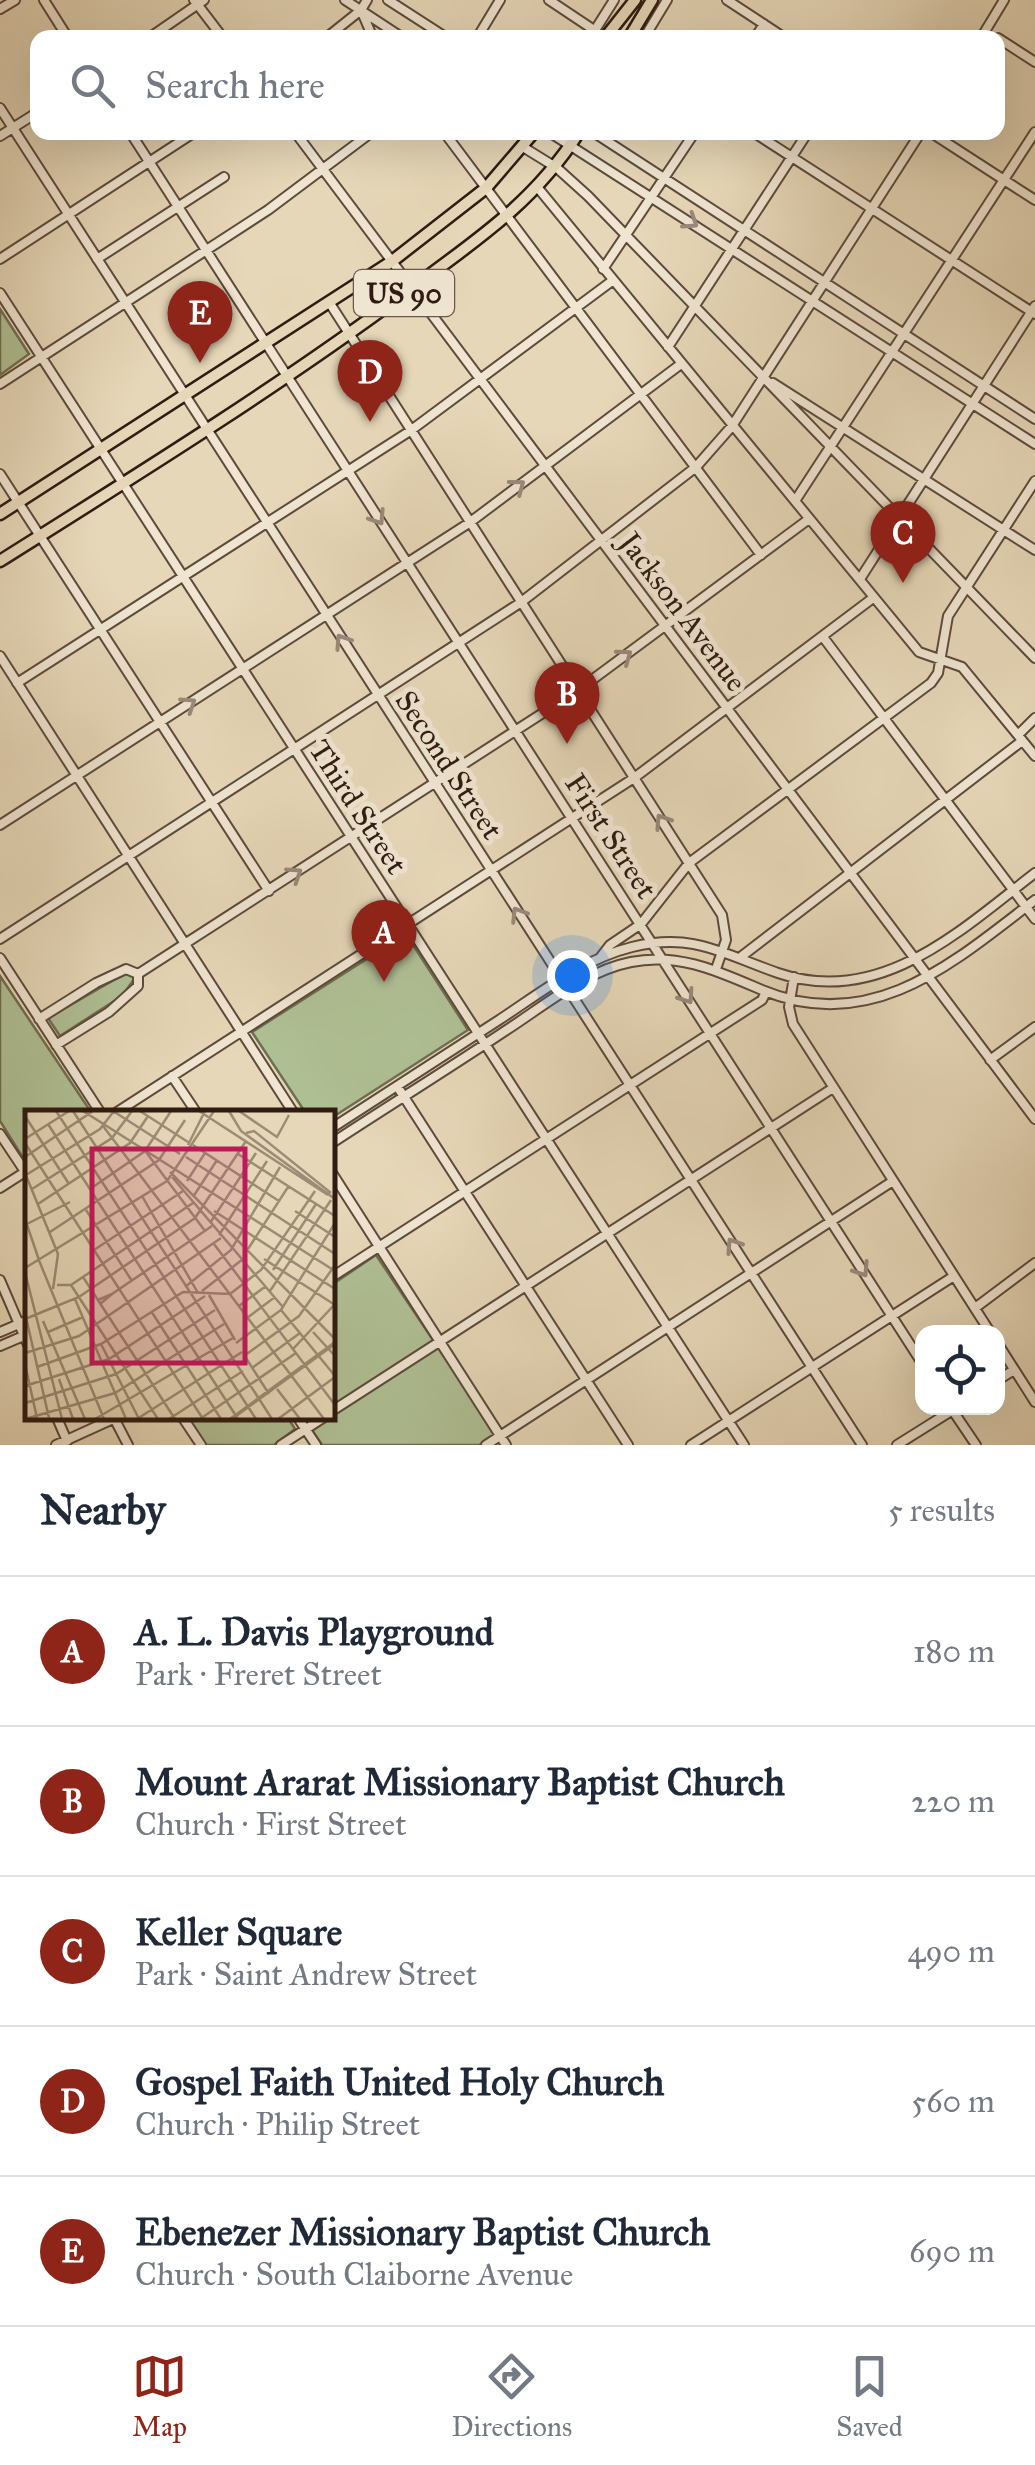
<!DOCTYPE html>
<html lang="en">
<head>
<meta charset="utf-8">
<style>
	body { margin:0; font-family:"IM FELL Great Primer",serif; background:#f6f6f7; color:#1f2937 }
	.controls { position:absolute; right:30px; bottom:30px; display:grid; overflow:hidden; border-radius:20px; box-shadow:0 10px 40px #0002 }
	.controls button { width:90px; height:90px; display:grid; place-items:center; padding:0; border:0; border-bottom:2px solid #e0e1e3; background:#fff; color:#1f2937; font:50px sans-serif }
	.you { position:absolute; left:572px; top:975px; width:35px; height:35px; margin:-25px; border:8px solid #fff; border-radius:50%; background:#1a73e8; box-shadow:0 0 0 15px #1a73e833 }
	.badge { display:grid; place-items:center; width:65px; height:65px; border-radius:50%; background:#8f2418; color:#fff; font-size:32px; font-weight:700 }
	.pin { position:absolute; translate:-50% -82px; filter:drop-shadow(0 2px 5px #0008) }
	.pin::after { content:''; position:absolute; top:52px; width:35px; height:30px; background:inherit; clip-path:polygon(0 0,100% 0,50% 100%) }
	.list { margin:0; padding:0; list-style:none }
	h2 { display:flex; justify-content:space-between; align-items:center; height:130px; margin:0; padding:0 40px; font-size:42px }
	h2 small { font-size:32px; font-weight:400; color:#747a83 }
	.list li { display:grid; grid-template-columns:65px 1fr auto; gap:30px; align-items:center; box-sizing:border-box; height:150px; padding:0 40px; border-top:2px solid #e0e1e3 }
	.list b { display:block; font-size:38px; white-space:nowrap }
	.list p { margin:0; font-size:32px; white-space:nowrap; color:#747a83 }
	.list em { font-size:32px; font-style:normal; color:#747a83 }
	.icon { flex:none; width:55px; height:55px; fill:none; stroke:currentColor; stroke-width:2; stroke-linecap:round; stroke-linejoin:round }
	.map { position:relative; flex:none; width:1035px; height:1445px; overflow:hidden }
	.search { position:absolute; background:#fff; box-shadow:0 10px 40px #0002; left:30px; right:30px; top:30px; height:110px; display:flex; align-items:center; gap:25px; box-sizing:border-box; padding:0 35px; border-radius:20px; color:#747a83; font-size:38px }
	.sheet { height:880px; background:#fff }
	nav { display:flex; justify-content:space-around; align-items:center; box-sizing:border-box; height:140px; border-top:2px solid #e0e1e3; background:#fff; font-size:28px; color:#747a83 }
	nav a { display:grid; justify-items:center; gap:5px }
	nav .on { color:#8f2418 }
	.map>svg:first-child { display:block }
	.green { fill:#afbf94; stroke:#6f6d52; stroke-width:2.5 }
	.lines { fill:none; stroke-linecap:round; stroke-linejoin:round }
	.minor-casing { stroke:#5d4a3b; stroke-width:12 }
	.major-casing { stroke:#2f1b11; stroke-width:15 }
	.minor { stroke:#efe5d1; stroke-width:8 }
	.major { stroke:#e6d7b8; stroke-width:10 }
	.oneway { stroke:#998a7b }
	.labels { text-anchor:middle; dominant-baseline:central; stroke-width:10; stroke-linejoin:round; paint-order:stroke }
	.shield { fill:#efe5d1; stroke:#69584b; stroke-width:2.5 }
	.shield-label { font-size:28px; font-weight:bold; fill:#2f1b11 }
	.street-label { font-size:30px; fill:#2f1b11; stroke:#efe5d1 }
	.inset-road { fill:none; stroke:#9d8c75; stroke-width:2.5 }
	.view { fill:#c2185b; fill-opacity:0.15; stroke:#c2185b; stroke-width:5 }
	.inset-edge { fill:none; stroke:#2f1b11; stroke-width:5 }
</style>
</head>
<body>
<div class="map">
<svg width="1035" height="1445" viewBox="0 0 1035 1445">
	<rect width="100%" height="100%" fill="#e6d7b8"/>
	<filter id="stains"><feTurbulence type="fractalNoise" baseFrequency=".002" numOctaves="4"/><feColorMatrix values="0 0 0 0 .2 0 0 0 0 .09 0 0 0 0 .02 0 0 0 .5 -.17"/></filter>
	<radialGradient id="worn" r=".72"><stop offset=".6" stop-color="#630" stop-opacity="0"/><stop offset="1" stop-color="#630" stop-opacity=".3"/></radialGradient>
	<!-- green -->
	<path class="green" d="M0 309 29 354 0 375Z
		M406 934 468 1030 333 1117 332 1112H305L252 1032Z
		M126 973H133L135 978 122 996 60 1036 48 1018Z
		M0 976 91 1112H28L25 1161 0 1121Z
		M376 1255 496 1434 479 1445H322L304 1418H332L333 1284Z
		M188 1418H288L295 1429 274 1445H204Z"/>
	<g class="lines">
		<!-- minor casing -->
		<g class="minor-casing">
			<path id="minor" d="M44 0 68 38
				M194 0 223 38
				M345 0 403 38
				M388 0 447 38
				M549 0 594 30
				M727 0 785 38
				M0 9 15 0
				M361 10 373 38
				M149 38 204 0
				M326 38 361 10 367 0
				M477 38 500 0
				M590 38 614 0
				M644 38 667 0
				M755 38 764 24
				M981 38 1004 0
				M998 38 1035 62
				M0 108 862 1445
				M130 132 922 1363
				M295 132 1035 1119
				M444 132 761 555
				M549 132 1035 444
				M593 132 1035 419
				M753 132 1035 314
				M930 132 1035 200
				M0 136 38 112
				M523 147 557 168 588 196 1035 658
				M538 188 919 652 962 667 1035 756
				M0 259 195 132
				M97 259 224 177
				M603 269 695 132
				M0 293 744 1445
				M329 302 722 915 726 940 716 969
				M668 347 808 132
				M773 383 1035 550
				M0 384 268 210 372 132
				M0 474 269 891
				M795 501 1035 132
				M860 579 1035 306
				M823 637 1035 919
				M0 656 293 1112
				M17 683 410 431 612 281
				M1018 735 1035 718
				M0 825 469 523 681 364
				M0 939 520 603 696 467 732 426 921 132
				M742 956 1022 741
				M0 958 100 1112
				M600 958 610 945 641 924 689 863 931 683 938 673 948 616 1035 481
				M138 974 577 691 809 519
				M794 977 789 1007 793 1024 990 1332
				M39 1019 96 983 126 969 138 974V986L109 1012 56 1045
				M990 1060 1035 1027
				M172 1076 196 1112
				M397 1086 628 1445
				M117 1112 634 778 873 598
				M332 1128C388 1092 443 1056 499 1020 540 993 583 959 632 947 694 932 723 954 778 973 880 1008 961 930 1035 873
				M0 1134 28 1176
				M332 1143C390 1105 448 1069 505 1031 544 1006 585 971 631 962 679 952 720 972 762 990 872 1036 954 962 1035 900
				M332 1173 506 1445
				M0 1188 28 1170
				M332 1277 762 1000 766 992
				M0 1280 28 1345
				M975 1308 1035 1263
				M0 1332 28 1320
				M998 1344 1035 1402
				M0 1346 28 1334
				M998 1380 1014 1370
				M951 1408 976 1445
				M332 1411 833 1088
				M57 1418 67 1441
				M114 1418 128 1445
				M183 1418 201 1445
				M298 1418 316 1445
				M56 1445 115 1418
				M281 1445 323 1418
				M486 1445 893 1181
				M691 1445 954 1276
				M897 1445 956 1408"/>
		</g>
		<!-- major casing -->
		<g class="major-casing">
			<path id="major" d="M605 38 635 0
				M629 38 652 0
				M0 514 391 262 486 188 534 132
				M0 561C135 476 272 391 401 296 469 245 532 206 579 132"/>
		</g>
		<!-- minor -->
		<use href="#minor" class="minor"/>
		<!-- major -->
		<use href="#major" class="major"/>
	</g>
	<!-- one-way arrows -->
	<defs><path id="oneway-chevron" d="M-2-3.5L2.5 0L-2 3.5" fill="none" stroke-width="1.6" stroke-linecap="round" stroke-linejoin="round" transform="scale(2.5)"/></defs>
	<g class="oneway">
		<use href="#oneway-chevron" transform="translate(691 222) rotate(33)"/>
		<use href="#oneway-chevron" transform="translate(518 486) rotate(-37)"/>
		<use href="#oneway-chevron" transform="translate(378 518) rotate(57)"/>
		<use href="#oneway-chevron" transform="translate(342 641) rotate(-123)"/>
		<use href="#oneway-chevron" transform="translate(625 656) rotate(-36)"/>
		<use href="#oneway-chevron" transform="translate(189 704) rotate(-33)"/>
		<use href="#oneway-chevron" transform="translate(662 821) rotate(-123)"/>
		<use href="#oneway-chevron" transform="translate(295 874) rotate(-33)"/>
		<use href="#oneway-chevron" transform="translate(518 914) rotate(-122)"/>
		<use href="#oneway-chevron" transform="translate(687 997) rotate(56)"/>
		<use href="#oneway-chevron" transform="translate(733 1245) rotate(-123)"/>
		<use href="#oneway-chevron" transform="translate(862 1270) rotate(57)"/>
	</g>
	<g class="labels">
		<!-- shield labels -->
		<rect class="shield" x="354" y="270" width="100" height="46" rx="8"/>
		<g class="shield-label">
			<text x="404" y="293">US 90</text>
		</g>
		<!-- street labels -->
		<g class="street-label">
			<text transform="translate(683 612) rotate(53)">Jackson Avenue</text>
			<text transform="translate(449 765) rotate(57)">Second Street</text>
			<text transform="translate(358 807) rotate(57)">Third Street</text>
			<text transform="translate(611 836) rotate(57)">First Street</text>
		</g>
	</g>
	<!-- overview -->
	<g transform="translate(25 1110)">
		<rect width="310" height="310" fill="#e6d7b8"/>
		<path class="inset-road" d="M31 1 231 309M48 1 247 309M58 1 310 161M88 1 155 44M115 1 163 32M174 1 303 85M204 1 216 21 310 89M214 1 252 27 264 5M0 6 44 74M23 14 213 309M78 16 299 309M221 23 229 21 306 83M0 29 44 1M0 33 178 309M163 35 180 1M168 35 254 91M121 42 180 121M213 44 310 106M0 47 68 1M161 47 310 144M145 62 310 229M0 63 33 144 28 179M1 65 75 19 89 1M147 67 257 196M162 71 180 43M7 79 87 28 107 1M65 79 120 41 146 1M117 86 173 183M168 87 192 50M13 94 105 33 123 6M61 100 107 171M189 101 310 179M270 101 310 127M0 109 14 150M185 113 231 43M2 114 45 92M25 122 134 50 160 10M194 125 242 51M189 134 310 295M223 139 263 77M69 140 158 81M13 148 79 309M239 149 310 195M0 158 142 71 189 1M248 160 291 94M0 162 37 309M58 167 150 309M32 175H46L168 93M46 175 133 309M160 177 206 140 255 57M177 181 218 149M245 181 306 90M87 184 187 116M184 185 210 230M50 189 101 309M73 190 87 184 75 194M214 196 241 176M256 200 310 266M126 201 196 309M0 203 24 308M222 208 250 187M0 209 54 187 170 108 221 31M18 211 60 309M23 222 58 207M288 222 310 246M211 233 256 200 310 113M76 234 114 309M268 239 310 194M0 243 54 226 196 128M219 245 244 284M219 246 274 206 310 155M0 254 12 308M12 257 76 234 158 182 205 184 236 160 290 81M227 258 275 223M34 269 48 309M0 276 84 249 180 186M252 279 275 309M0 293 91 264 190 200M0 309 90 283 199 214M70 309 208 228M112 309 217 242M144 309 218 261M175 309 271 243M205 309 310 232M207 309 310 234M253 309 310 267"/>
		<path class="view" d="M67 39H220V253H67Z"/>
		<rect width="310" height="310" class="inset-edge"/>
	</g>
	<rect width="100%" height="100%" filter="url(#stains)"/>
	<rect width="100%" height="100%" fill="url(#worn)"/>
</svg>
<div class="controls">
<button><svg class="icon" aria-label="locate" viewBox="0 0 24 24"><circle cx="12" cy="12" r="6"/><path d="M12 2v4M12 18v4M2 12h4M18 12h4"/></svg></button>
</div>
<div class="you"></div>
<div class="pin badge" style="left:384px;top:982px">A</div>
<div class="pin badge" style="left:567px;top:744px">B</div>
<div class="pin badge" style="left:903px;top:583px">C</div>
<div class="pin badge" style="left:370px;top:422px">D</div>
<div class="pin badge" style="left:200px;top:363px">E</div>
<div class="search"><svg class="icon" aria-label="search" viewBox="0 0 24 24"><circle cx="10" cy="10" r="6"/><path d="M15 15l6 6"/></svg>Search here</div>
</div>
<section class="sheet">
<h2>Nearby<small>5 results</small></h2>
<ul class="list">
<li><span class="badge">A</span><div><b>A. L. Davis Playground</b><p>Park · Freret Street</p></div><em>180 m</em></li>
<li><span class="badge">B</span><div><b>Mount Ararat Missionary Baptist Church</b><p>Church · First Street</p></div><em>220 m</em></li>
<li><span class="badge">C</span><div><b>Keller Square</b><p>Park · Saint Andrew Street</p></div><em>490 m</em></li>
<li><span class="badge">D</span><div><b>Gospel Faith United Holy Church</b><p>Church · Philip Street</p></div><em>560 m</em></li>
<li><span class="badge">E</span><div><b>Ebenezer Missionary Baptist Church</b><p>Church · South Claiborne Avenue</p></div><em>690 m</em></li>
</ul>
</section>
<nav>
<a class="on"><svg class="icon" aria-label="map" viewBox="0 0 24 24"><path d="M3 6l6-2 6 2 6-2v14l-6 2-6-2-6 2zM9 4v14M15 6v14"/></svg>Map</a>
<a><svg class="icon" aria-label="directions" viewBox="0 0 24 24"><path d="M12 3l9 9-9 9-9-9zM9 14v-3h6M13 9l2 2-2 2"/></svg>Directions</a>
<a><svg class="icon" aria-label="saved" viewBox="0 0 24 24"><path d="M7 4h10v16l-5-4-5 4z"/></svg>Saved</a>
</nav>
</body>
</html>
